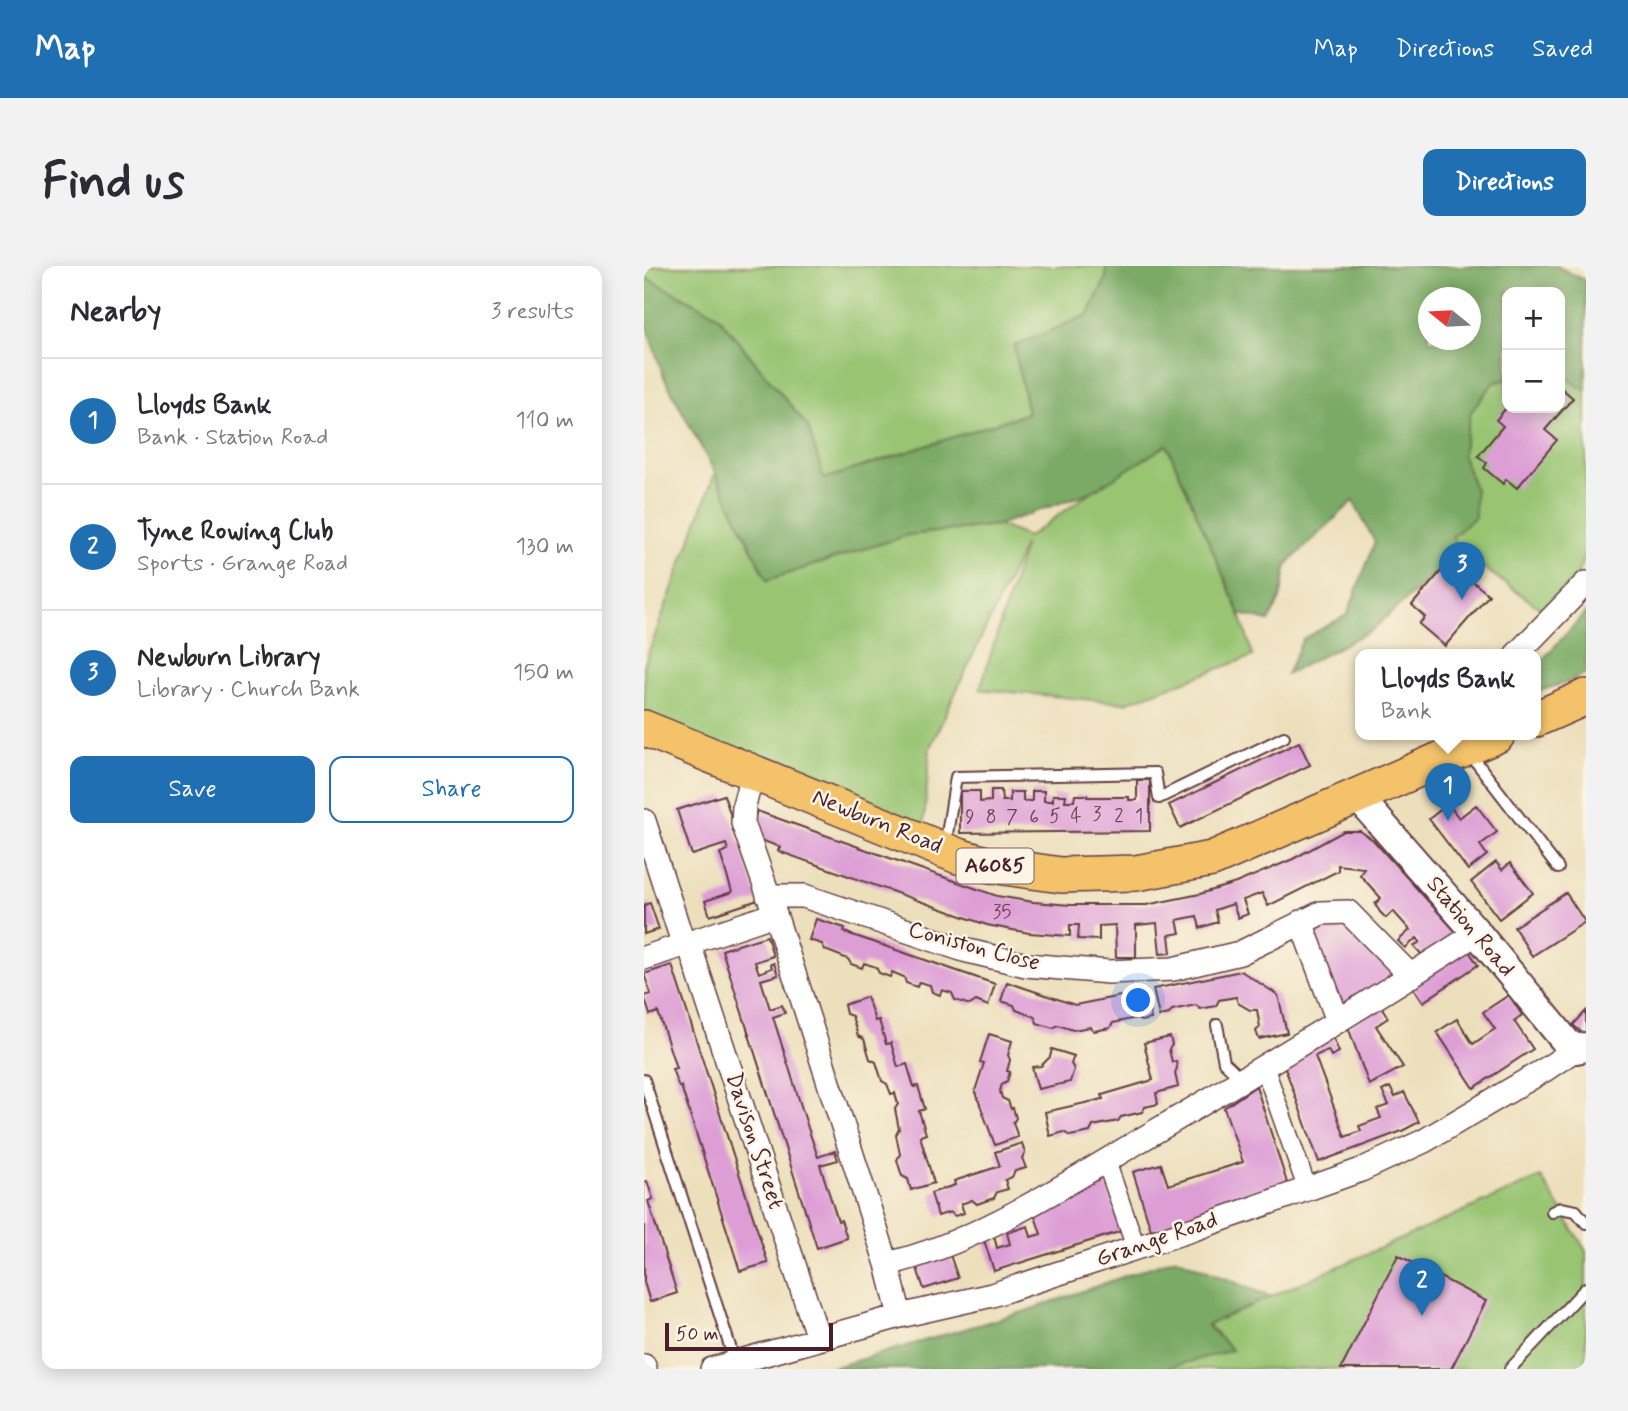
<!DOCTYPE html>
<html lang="en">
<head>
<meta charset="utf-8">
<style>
	body { margin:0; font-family:Mynerve,sans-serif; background:#f2f2f3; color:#2b2b33 }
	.controls { position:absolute; right:21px; top:21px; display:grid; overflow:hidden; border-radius:14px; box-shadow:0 4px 18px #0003 }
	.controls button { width:63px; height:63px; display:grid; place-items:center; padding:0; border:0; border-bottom:2px solid #e1e1e2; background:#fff; color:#2b2b33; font:35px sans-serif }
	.compass { position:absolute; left:774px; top:21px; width:63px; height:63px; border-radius:50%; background:#fff; box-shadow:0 4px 18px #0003; rotate:288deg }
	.scale { position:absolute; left:21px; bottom:18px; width:168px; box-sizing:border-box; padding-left:7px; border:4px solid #4a1f2b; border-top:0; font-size:19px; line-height:24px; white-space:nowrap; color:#4a1f2b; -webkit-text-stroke:5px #fcf5e5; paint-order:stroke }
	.you { position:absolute; left:495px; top:735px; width:24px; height:24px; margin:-18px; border:5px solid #fff; border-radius:50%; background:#1a73e8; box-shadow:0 0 0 10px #1a73e833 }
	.badge { display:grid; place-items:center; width:46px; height:46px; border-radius:50%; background:#1f6fb2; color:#fff; font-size:23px; font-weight:700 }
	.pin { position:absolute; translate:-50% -58px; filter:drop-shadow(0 2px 4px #0008) }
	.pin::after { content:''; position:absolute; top:37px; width:24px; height:21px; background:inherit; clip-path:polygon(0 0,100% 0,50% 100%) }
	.popup { position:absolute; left:711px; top:383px; width:186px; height:91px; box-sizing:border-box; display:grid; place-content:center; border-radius:14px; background:#fff; filter:drop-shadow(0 2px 5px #0005); font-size:23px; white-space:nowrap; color:#7c7c81 }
	.popup b { font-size:26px; color:#2b2b33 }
	.popup::after { content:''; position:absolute; left:50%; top:100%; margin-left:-14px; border:14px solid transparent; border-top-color:#fff }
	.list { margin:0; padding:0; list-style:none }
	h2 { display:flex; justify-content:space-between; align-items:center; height:91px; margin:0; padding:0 28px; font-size:30px }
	h2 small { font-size:23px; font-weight:400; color:#7c7c81 }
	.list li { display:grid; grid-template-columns:46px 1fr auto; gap:21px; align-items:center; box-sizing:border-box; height:126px; padding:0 28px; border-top:2px solid #e1e1e2 }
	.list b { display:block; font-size:26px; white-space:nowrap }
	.list p { margin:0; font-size:23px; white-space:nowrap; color:#7c7c81 }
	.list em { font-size:23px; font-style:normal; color:#7c7c81 }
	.actions { display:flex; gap:14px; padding:21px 28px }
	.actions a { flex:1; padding:16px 0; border:2px solid #1f6fb2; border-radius:14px; text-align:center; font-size:24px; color:#1f6fb2 }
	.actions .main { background:#1f6fb2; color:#fff }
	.map { position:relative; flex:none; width:942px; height:1103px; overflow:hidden; border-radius:14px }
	header { display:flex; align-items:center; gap:42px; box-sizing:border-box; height:98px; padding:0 35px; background:#1f6fb2; color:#fff }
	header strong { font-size:33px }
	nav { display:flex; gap:38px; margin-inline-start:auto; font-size:24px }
	.intro { display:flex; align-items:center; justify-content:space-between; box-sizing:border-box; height:168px; padding:0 42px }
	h1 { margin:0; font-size:49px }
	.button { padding:18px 32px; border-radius:14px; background:#1f6fb2; color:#fff; font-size:24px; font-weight:700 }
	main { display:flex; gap:42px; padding:0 42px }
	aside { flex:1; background:#fff; border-radius:14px; box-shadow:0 4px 18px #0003 }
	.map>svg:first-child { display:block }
	.green { fill:#99c573; stroke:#72724f; stroke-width:2 }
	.forest { fill:#7aaa65; stroke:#626448; stroke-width:2; fill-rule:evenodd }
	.building { fill:#dd9ed6 }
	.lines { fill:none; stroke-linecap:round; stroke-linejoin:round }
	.service-casing { stroke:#623c41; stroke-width:14 }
	.pedestrian-casing { stroke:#623c41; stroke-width:21 }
	.minor-casing { stroke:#623c41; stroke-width:26 }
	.tertiary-casing { stroke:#623c41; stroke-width:32 }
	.primary-casing { stroke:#623c41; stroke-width:38 }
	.service { stroke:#fff; stroke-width:10 }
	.pedestrian { stroke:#fff; stroke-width:18 }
	.minor { stroke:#fff; stroke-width:23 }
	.tertiary { stroke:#fff; stroke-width:28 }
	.primary { stroke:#f3c26a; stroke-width:35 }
	.labels { text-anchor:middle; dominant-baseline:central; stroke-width:5; stroke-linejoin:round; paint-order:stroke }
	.number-label { font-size:19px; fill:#6f3f56 }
	.shield { fill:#fcf5e5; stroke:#7f5f63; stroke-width:2 }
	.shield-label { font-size:21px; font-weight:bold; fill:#4a1f2b }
	.street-label { font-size:23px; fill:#4a1f2b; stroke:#fcf5e5 }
</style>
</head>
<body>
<header>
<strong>Map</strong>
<nav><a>Map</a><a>Directions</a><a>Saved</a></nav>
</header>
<div class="intro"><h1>Find us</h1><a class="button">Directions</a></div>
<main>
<aside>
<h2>Nearby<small>3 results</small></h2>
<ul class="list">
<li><span class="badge">1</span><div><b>Lloyds Bank</b><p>Bank · Station Road</p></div><em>110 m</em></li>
<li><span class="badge">2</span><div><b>Tyne Rowing Club</b><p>Sports · Grange Road</p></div><em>130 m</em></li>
<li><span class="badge">3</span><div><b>Newburn Library</b><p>Library · Church Bank</p></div><em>150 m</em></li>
</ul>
<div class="actions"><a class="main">Save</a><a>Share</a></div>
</aside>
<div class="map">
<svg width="942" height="1103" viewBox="0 0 942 1103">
	<rect width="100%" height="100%" fill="#fcf5e5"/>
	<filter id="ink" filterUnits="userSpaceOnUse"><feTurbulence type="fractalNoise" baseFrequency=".0143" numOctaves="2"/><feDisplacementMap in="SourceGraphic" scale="14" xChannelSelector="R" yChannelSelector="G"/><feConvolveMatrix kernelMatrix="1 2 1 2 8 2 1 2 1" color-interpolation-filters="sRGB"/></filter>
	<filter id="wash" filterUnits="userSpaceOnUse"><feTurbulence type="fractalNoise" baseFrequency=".00686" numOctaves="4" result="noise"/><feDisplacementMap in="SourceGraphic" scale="28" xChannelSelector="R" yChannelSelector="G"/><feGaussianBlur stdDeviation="1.57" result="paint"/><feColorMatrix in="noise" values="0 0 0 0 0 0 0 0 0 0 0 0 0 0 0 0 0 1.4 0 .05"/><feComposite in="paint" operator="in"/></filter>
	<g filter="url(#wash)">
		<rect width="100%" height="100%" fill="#ecdfbc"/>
		<!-- green -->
		<path class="green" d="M0 0H462V12L444 49 370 80 384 147 180 213 164 161 72 48 0 11Z
			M916 107 942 125V286L933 309 900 345 816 285 808 271 831 250V224L818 188 827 146 849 117 863 113V142H916Z
			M523 179 596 348 609 390 481 437 336 423 381 278 286 481 279 567 0 451V399L71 207 124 314 264 269 354 259 384 271 447 226Z
			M897 911 942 985V1103H519L588 1084 562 1059Z"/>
		<!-- forest -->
		<path class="forest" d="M462 0H913L942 15V125L916 107V26H863V113L849 117 827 146 818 188 831 224V251L808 271 816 285 728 364 643 408 659 373 703 349 731 276 709 235 643 298 636 333 625 355 596 348 523 179 447 226 354 259 264 269 123 314 71 207 20 111 0 53V11L72 48 164 161 180 213 384 147 370 80 444 49 462 13ZM785 32H827V74H785Z
			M942 346V407L924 416 892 426V401Z
			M532 992 627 1031 563 1059 588 1084 518 1103H184L382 1045Z"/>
		<g id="blocks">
			<!-- building -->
			<path class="building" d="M916 121 929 132 901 164 913 174 873 222 862 213 859 218 840 202 843 197 834 190 859 160 852 154 862 142H916Z
				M805 296 845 329 801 380 775 358 781 351 768 339Z
				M655 476 666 499 536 562 525 539Z
				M493 514H506V565L316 567V525H336V536L347 535V524H357L358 535H366V526H379V535H388V525H400V535H409V529H422L421 535H430L431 529H443V531H485V534H493Z
				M80 529 114 634 66 650 61 635 88 626 76 587 84 584 82 578 48 589 33 544Z
				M804 538 815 552 832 539 853 566 836 579 843 589 824 604 785 553Z
				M113 545 353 630 389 636 427 639H502L556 628 592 617 649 593 700 565H716L729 574 812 666 779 690 770 680 776 676 773 672 761 682 754 675 766 664 749 645 742 652 736 646 731 638 737 632 716 609 720 602 694 599V605L624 640 618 627 599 634 604 648 594 652 589 638 571 644 574 656 556 662 553 650 533 654 536 667 525 669 527 687 516 688 513 657 492 659V691H472L471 659 455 660V674L434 673 435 659H426V670L385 667 343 659 134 585 136 581 114 573 108 558Z
				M852 596 858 604 866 597 889 627 855 653 827 616Z
				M922 627 941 656 888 690 870 661Z
				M6 637 15 663 0 668V639Z
				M172 653 201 662 200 666 351 718 344 740 332 735 326 739 311 734 308 727 298 724 296 729 288 726 286 719 275 716 273 721 262 717 260 711 248 706 246 711 235 707 232 701 220 697 218 702 207 698 204 693 181 684 178 678 165 674Z
				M681 655H704L751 706 697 741 667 662Z
				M123 670 129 690 111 696 115 707 128 702 127 698 130 697 134 709 117 714 126 743 138 739 141 747 129 751 164 862 174 891 191 885 194 894 176 899 194 955 197 954 203 972 173 982 78 684Z
				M823 682 834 699 779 736 767 719Z
				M28 699 124 997 96 1005 37 820 35 821 28 803 32 802 14 746 6 749 0 730 7 728 0 708Z
				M597 705 634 729 643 767 615 773 612 765 616 761 613 744H606L594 737 592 731 575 734 572 740 556 743 552 739 528 744 525 748 515 750 509 723Z
				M363 716 431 739 502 725 507 753 497 755 492 752 469 757 466 762 450 765 446 761 429 764 414 759 409 762 393 757 391 751 372 744 370 739 357 735Z
				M865 729 878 749 870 755 889 783 830 822 793 766 813 753 829 778 851 763 839 746Z
				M223 731 231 755 235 754 242 778 247 777 254 801 263 798 270 821 274 820 281 843 275 845 282 868 276 870 290 917 267 924 264 913 258 910 253 894 256 888 252 869 255 863 251 843 254 838 251 827 247 828 243 818 238 815 232 796 226 793 220 773 214 770 208 750 202 748 200 739Z
				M737 740 744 752 732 760 759 801 725 819 704 761Z
				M942 745V770L929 759Z
				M345 768 368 775 364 789 366 794 363 805 366 806 363 815 358 818 356 825 358 832 364 835 367 843 369 842 372 852 369 857 374 871 351 879 331 825 340 797 336 796Z
				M688 769 695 786 687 790 684 784 671 790 701 871 717 865 715 860 737 852 733 843 745 839 738 825 746 821 751 831 760 826 775 856 758 865 675 896 640 799Z
				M526 771 528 779 525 783 528 796 532 795 533 802 531 807 534 821 512 827 514 838 501 841 498 846 477 851 474 855 449 860 446 866 426 870 420 866 406 870 401 846 459 833 458 829 509 814 500 777Z
				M408 783 430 790 427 798 430 803 426 816 394 823 388 801 397 800 406 791Z
				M612 820 645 923 507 964 489 906 517 898 524 919 599 896 580 842Z
				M378 877 381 887 378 892 382 902 371 905 368 911 361 914 364 923 353 926 350 932 333 938 328 934 317 938 320 947 311 950 306 946 294 950 287 927 311 919 310 915 356 900 351 886Z
				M458 906 478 965 350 1005 339 971 349 966 353 982 366 978 363 967 384 960 387 971 397 968 390 947Z
				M3 915 9 933 4 935 33 1027 6 1036 0 1016V916Z
				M305 986 314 1012 280 1023 272 999Z
				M754 989 842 1035 807 1103H697Z"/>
		</g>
	</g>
	<g filter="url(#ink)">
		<use href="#blocks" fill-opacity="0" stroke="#623c41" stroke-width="2"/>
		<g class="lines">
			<!-- service casing -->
			<g class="service-casing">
				<path id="service" d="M826 488 914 602
					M301 581 312 511 511 507 515 532 640 471
					M573 759 580 796 598 813
					M0 814 91 1096
					M908 946 916 942 932 945 942 957
					M866 1103 942 1022"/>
			</g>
			<!-- pedestrian casing -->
			<g class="pedestrian-casing">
				<path id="pedestrian" d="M620 800 663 922
					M462 895 492 982"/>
			</g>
			<!-- minor casing -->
			<g class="minor-casing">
				<path id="minor" d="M872 389 942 317
					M109 506 100 539 99 557 131 648 243 998 256 1050
					M0 555 40 680
					M124 630H160L320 684 382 699 465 706 529 703 596 687 677 647 704 646 767 710
					M657 656 694 755
					M45 678 174 1072
					M0 692 131 648
					M243 998C329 978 414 923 490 878 606 810 720 740 833 667
					M0 1100 1 1103
					M68 1103 256 1050 348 1029 550 963 717 904 780 875 902 803 932 783"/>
			</g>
			<!-- tertiary casing -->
			<g class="tertiary-casing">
				<path id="tertiary" d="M714 531 833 667 923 777 932 783 942 781"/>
			</g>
			<!-- primary casing -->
			<g class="primary-casing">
				<path id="primary" d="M892 453 942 431
					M0 462 314 590 346 599 417 609 492 607 568 593 853 469"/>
			</g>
			<!-- service -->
			<use href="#service" class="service"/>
			<!-- pedestrian -->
			<use href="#pedestrian" class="pedestrian"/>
			<!-- minor -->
			<use href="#minor" class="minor"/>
			<!-- tertiary -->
			<use href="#tertiary" class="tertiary"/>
			<!-- primary -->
			<use href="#primary" class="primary"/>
		</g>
	</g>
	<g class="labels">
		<!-- number labels -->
		<g class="number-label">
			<text x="453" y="548">3</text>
			<text x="411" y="550">5</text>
			<text x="432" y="550">4</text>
			<text x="475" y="550">2</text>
			<text x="495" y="550">1</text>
			<text x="326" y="551">9</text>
			<text x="347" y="551">8</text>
			<text x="368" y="551">7</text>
			<text x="390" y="551">6</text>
			<text x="358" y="646">35</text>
		</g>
		<!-- shield labels -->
		<rect class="shield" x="312.5" y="582.5" width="77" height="35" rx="5"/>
		<g class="shield-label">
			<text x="351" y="600">A6085</text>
		</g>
		<!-- street labels -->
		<g class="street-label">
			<text transform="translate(233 556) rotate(22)">Newburn Road</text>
			<text transform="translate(826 661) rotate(50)">Station Road</text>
			<text transform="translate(330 681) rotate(15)">Coniston Close</text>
			<text transform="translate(110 875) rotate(72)">Davison Street</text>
			<text transform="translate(513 974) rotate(-19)">Grange Road</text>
		</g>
	</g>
</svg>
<div class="controls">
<button>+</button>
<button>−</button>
</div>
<svg class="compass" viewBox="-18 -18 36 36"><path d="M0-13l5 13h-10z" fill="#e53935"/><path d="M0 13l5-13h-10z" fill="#7c7c81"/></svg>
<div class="scale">50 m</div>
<div class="you"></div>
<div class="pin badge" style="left:804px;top:555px">1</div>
<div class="popup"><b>Lloyds Bank</b>Bank</div>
<div class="pin badge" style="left:778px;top:1050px">2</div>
<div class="pin badge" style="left:818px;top:334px">3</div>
</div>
</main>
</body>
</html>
